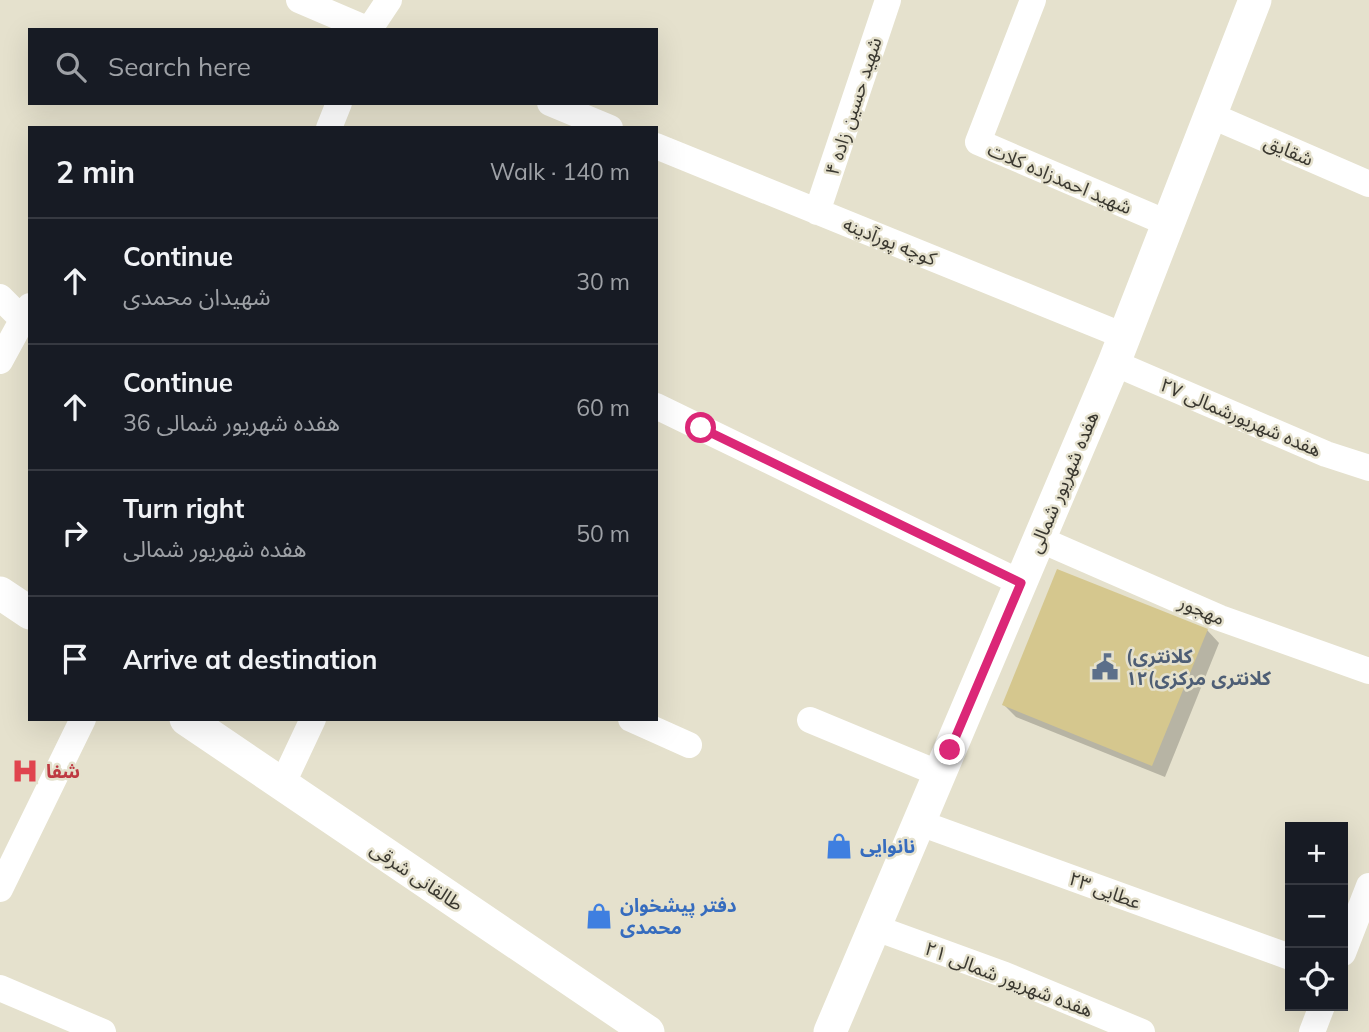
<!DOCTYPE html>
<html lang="en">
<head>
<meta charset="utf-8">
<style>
	body { margin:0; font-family:Mulish,"Noto Sans Arabic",sans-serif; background:#242831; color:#f1f3f6 }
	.controls { position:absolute; right:21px; bottom:21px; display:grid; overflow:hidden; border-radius:0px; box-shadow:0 7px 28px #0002 }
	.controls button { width:63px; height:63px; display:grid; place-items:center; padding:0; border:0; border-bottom:2px solid #363941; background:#171b24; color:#f1f3f6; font:35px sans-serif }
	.stop { position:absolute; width:21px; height:21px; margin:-16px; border:5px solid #db2777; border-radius:50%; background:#fff }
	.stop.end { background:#db2777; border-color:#fff; box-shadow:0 2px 7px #0008 }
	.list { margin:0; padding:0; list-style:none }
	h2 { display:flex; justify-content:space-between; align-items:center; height:91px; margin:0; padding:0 28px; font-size:30px }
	h2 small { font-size:23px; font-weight:400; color:#9ea1a6 }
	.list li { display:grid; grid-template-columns:46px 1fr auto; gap:21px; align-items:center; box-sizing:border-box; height:126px; padding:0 28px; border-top:2px solid #363941 }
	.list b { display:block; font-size:26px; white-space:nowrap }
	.list p { margin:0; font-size:23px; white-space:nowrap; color:#9ea1a6 }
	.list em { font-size:23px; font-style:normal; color:#9ea1a6 }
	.icon { flex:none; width:38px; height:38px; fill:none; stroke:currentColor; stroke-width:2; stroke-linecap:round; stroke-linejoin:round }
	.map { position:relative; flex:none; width:1369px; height:1032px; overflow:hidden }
	.search { position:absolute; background:#171b24; box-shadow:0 7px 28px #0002; left:28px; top:28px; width:630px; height:77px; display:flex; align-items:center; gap:18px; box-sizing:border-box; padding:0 24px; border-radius:0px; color:#9ea1a6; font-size:26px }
	.panel { position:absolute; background:#171b24; box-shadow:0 7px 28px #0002; left:28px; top:126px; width:630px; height:595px; border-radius:0px }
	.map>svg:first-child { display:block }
	.shadow { fill:#0003 }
	.building { fill:#d5c78e }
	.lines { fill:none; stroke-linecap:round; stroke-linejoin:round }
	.minor { stroke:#fff; stroke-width:26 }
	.major { stroke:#fff; stroke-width:33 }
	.route { stroke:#db2777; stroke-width:9 }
	.labels { text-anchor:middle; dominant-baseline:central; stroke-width:5; stroke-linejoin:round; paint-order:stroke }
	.street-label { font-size:19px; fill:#3a3830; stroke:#e5e1cd }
	.service-label { font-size:19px; font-weight:bold; fill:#4e5e75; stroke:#e5e1cd; text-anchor:start }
	.health-label { font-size:19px; font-weight:bold; fill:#be3a42; stroke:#e5e1cd; text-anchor:start }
	.shop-label { font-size:19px; font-weight:bold; fill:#366cbe; stroke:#e5e1cd; text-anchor:start }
</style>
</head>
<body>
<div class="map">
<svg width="1369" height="1032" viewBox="0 0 1369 1032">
	<rect width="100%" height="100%" fill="#e5e1cd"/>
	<!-- shadow -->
	<path class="shadow" d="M1207 630 1219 643 1165 777 1016 717 1004 705Z"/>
	<!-- building -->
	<path class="building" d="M1057 569 1208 629 1152 766 1002 705Z"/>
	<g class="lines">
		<!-- minor -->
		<path class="minor" d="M299 0 369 30
			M1033 0 978 142 1167 223
			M369 30 389 0
			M550 103 610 128
			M1210 115 1369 184
			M329 128 339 103
			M656 146 1124 336
			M817 212 888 0
			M0 297 23 320 30 323
			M0 361 30 306
			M1114 363 1326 454 1369 468
			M656 406 1021 583
			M1039 539 1220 618 1369 671
			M631 719 689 745
			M810 720 940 774
			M282 785 313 719
			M920 823 1290 957
			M0 889 83 719
			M876 928 1005 975 1142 1032
			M1343 953 1369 886
			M0 988 103 1032
			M1312 1032 1322 1006"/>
		<!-- major -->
		<path class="major" d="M0 593 30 613
			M186 719 648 1032
			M830 1032 1114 363 1255 0"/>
	</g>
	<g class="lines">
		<!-- route -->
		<path class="route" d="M701 428 1021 583 950 750"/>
	</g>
	<!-- icons -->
	<defs>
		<g id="civic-bare" transform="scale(2.1)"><path d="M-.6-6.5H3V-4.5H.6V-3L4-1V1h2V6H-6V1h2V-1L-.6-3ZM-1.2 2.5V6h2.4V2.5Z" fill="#5c6f8a" stroke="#e5e1cd" stroke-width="2.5" paint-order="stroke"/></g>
		<g id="hospital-bare" transform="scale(2.1)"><path d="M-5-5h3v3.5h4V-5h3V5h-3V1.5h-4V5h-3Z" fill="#e0444e" stroke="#e5e1cd" stroke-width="2.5" paint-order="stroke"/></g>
		<g id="shop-bare" transform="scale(2.1)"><path d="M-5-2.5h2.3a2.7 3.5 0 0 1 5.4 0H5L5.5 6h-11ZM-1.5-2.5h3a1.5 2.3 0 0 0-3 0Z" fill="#3f7fe0" stroke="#e5e1cd" stroke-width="2.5" paint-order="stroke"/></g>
	</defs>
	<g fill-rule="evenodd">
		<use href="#civic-bare" x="1105" y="667"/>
		<use href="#hospital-bare" x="25" y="771"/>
		<use href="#shop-bare" x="839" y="846"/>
		<use href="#shop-bare" x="599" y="916"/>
	</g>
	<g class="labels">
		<!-- street labels -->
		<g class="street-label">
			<text transform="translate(853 106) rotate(-72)">۴ شهید حسین زاده</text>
			<text transform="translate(1289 150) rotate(23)">شقایق</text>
			<text transform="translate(1060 178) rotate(23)">شهید احمدزاده کلات</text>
			<text transform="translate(890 241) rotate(22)">کوچه پورآدینه</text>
			<text transform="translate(1241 417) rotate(23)">هفده شهریورشمالی ۲۷</text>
			<text transform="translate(1063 482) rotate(-67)">هفده شهریور شمالی</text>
			<text transform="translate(1202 610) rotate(23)">مهجور</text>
			<text transform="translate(417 876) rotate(34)">طالقانی شرقی</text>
			<text transform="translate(1105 890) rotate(20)">عطایی ۲۳</text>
			<text transform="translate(1009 979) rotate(21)">هفده شهریور شمالی ۲۱</text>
		</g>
		<!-- service labels -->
		<g class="service-label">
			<text x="1126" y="656">(کلانتری<tspan x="1126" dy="22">۱۲(کلانتری مرکزی</tspan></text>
		</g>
		<!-- health labels -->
		<g class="health-label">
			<text x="46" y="771">شفا</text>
		</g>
		<!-- shop labels -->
		<g class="shop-label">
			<text x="860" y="846">نانوایی</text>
			<text x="620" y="905">دفتر پیشخوان<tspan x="620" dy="22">محمدی</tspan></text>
		</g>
	</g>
</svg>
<div class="controls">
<button>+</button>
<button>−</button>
<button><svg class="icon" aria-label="locate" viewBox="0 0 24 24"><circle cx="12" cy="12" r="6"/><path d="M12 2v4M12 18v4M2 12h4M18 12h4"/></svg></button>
</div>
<div class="stop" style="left:701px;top:428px"></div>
<div class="stop end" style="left:950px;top:750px"></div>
<div class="search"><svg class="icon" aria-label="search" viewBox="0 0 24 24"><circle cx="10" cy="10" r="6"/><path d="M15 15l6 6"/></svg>Search here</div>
<section class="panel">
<h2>2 min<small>Walk · 140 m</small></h2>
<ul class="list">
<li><svg class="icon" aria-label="ahead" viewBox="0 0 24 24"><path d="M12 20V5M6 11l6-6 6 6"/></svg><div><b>Continue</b><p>شهیدان محمدی</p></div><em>30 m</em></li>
<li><svg class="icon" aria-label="ahead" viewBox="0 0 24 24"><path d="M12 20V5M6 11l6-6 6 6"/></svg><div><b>Continue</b><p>هفده شهریور شمالی 36</p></div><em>60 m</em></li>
<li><svg class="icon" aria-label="right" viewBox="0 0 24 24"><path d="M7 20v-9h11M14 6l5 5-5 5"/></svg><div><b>Turn right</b><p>هفده شهریور شمالی</p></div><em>50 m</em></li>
<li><svg class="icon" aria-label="arrive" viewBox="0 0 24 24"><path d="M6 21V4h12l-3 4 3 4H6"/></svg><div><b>Arrive at destination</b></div></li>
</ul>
</section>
</div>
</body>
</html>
